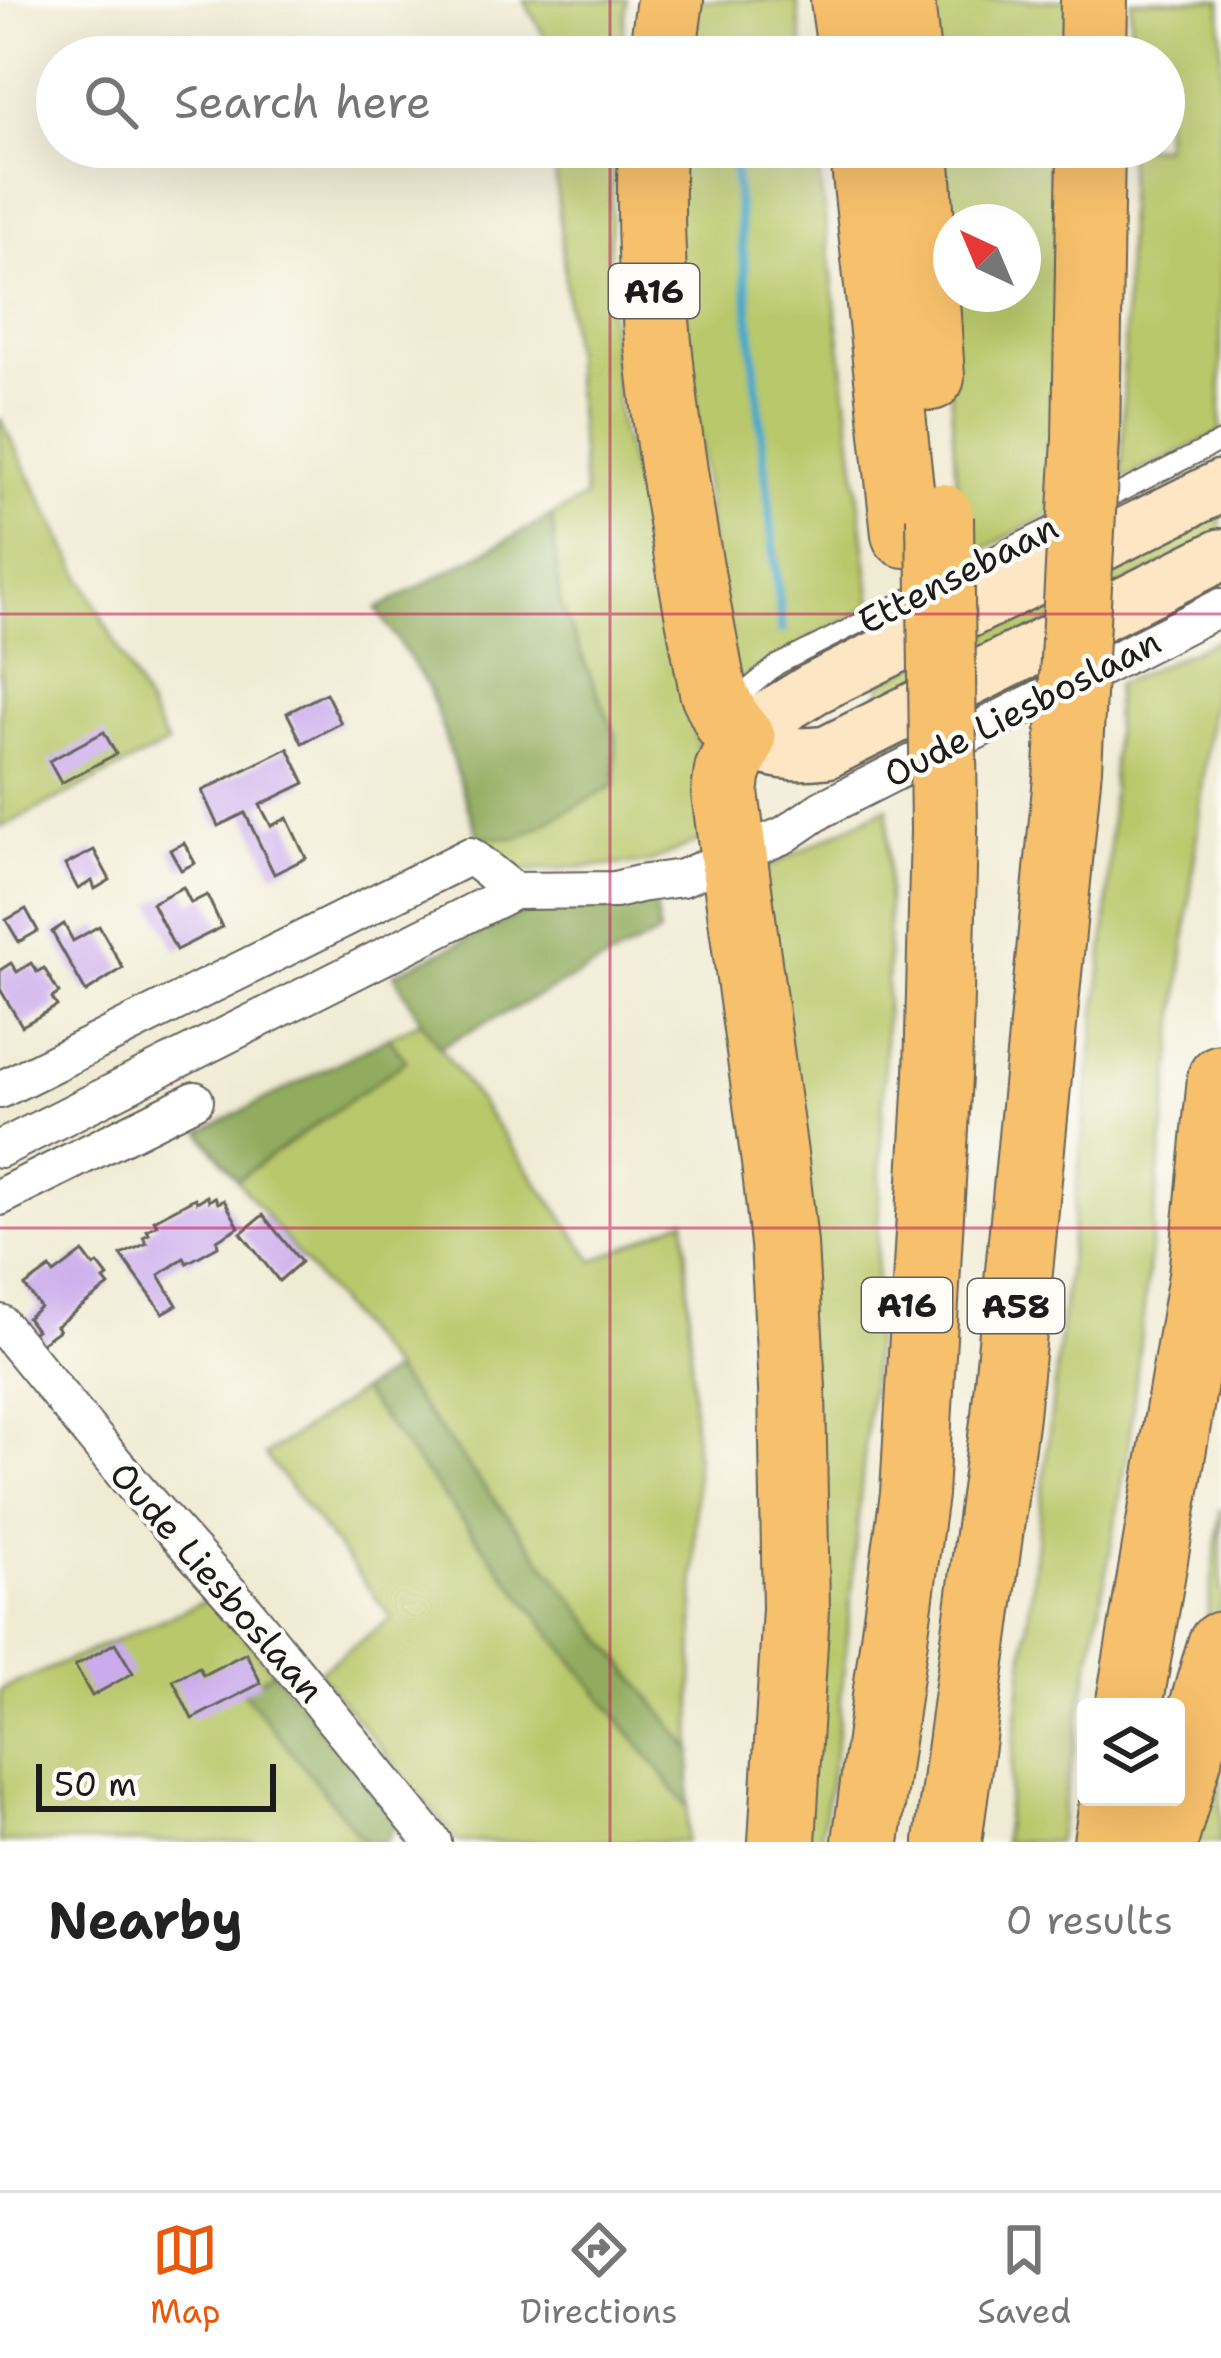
<!DOCTYPE html>
<html lang="en">
<head>
<meta charset="utf-8">
<style>
	body { margin:0; font-family:"Shantell Sans",sans-serif; background:#f6f6f6; color:#222 }
	.controls { position:absolute; right:36px; bottom:36px; display:grid; overflow:hidden; border-radius:12px; box-shadow:0 12px 48px #0002 }
	.controls button { width:108px; height:108px; display:grid; place-items:center; padding:0; border:0; border-bottom:3px solid #e0e0e0; background:#fff; color:#222; font:60px sans-serif }
	.compass { position:absolute; left:933px; top:204px; width:108px; height:108px; border-radius:50%; background:#fff; box-shadow:0 12px 48px #0002; rotate:316deg }
	.scale { position:absolute; left:36px; bottom:30px; width:240px; box-sizing:border-box; padding-left:12px; border:6px solid #1c1c1c; border-top:0; font-size:33px; line-height:42px; white-space:nowrap; color:#1c1c1c; -webkit-text-stroke:9px #fdfcf7; paint-order:stroke }
	.list { margin:0; padding:0; list-style:none }
	h2 { display:flex; justify-content:space-between; align-items:center; height:156px; margin:0; padding:0 48px; font-size:51px }
	h2 small { font-size:39px; font-weight:400; color:#767676 }
	.icon { flex:none; width:66px; height:66px; fill:none; stroke:currentColor; stroke-width:2; stroke-linecap:round; stroke-linejoin:round }
	.map { position:relative; flex:none; width:1221px; height:1842px; overflow:hidden }
	.search { position:absolute; background:#fff; box-shadow:0 12px 48px #0002; left:36px; right:36px; top:36px; height:132px; display:flex; align-items:center; gap:30px; box-sizing:border-box; padding:0 42px; border-radius:66px; color:#767676; font-size:45px }
	.sheet { height:348px; background:#fff }
	nav { display:flex; justify-content:space-around; align-items:center; box-sizing:border-box; height:168px; border-top:3px solid #e0e0e0; background:#fff; font-size:33px; color:#767676 }
	nav a { display:grid; justify-items:center; gap:6px }
	nav .on { color:#ea580c }
	.map>svg:first-child { display:block }
	.green { fill:#b9c86b; stroke:#6a7244; stroke-width:3; fill-rule:evenodd }
	.forest { fill:#92ac5f; stroke:#57643e; stroke-width:3 }
	.lines { fill:none; stroke-linecap:round; stroke-linejoin:round }
	.stream { stroke:#48a9c7; stroke-width:9 }
	.building { fill:#caabec }
	.service-casing { stroke:#66645c; stroke-width:22 }
	.minor-casing { stroke:#66645c; stroke-width:40 }
	.secondary-casing { stroke:#66645c; stroke-width:56 }
	.motorway-casing { stroke:#66645c; stroke-width:70 }
	.service { stroke:#fff; stroke-width:18 }
	.minor { stroke:#fff; stroke-width:36 }
	.secondary { stroke:#fce6c4; stroke-width:51 }
	.motorway { stroke:#f7c06c; stroke-width:66 }
	.motorway-bridge-casing { stroke:#66645c; stroke-width:70; stroke-linecap:butt }
	.motorway-bridge { stroke:#f7c06c; stroke-width:66 }
	.grid { fill:none; stroke:#c2185b; stroke-width:3; stroke-opacity:0.55 }
	.labels { text-anchor:middle; dominant-baseline:central; stroke-width:9; stroke-linejoin:round; paint-order:stroke }
	.shield { fill:#fdfcf7; stroke:#605f5e; stroke-width:3 }
	.shield-label { font-size:33px; font-weight:bold; fill:#1c1c1c }
	.street-label { font-size:36px; fill:#1c1c1c; stroke:#fdfcf7 }
</style>
</head>
<body>
<div class="map">
<svg width="1221" height="1842" viewBox="0 0 1221 1842">
	<rect width="100%" height="100%" fill="#fdfcf7"/>
	<filter id="ink" filterUnits="userSpaceOnUse"><feTurbulence type="fractalNoise" baseFrequency=".00833" numOctaves="2"/><feDisplacementMap in="SourceGraphic" scale="24" xChannelSelector="R" yChannelSelector="G"/><feConvolveMatrix kernelMatrix="1 2 1 2 8 2 1 2 1" color-interpolation-filters="sRGB"/></filter>
	<filter id="wash" filterUnits="userSpaceOnUse"><feTurbulence type="fractalNoise" baseFrequency=".004" numOctaves="4" result="noise"/><feDisplacementMap in="SourceGraphic" scale="48" xChannelSelector="R" yChannelSelector="G"/><feGaussianBlur stdDeviation="2.7" result="paint"/><feColorMatrix in="noise" values="0 0 0 0 0 0 0 0 0 0 0 0 0 0 0 0 0 1.4 0 .05"/><feComposite in="paint" operator="in"/></filter>
	<g filter="url(#wash)">
		<rect width="100%" height="100%" fill="#f0ebd3"/>
		<!-- green -->
		<path class="green" d="M524 0H627L620 57H545L543 34Z
			M680 0H797L804 57H672Z
			M922 0H1071L1070 57H927Z
			M1131 0H1221V432L1122 479 1128 147H1164V57H1130Z
			M553 147H614L608 293 620 426 681 657 714 835 648 863 518 871 479 837 518 838 616 736 560 604 552 516 585 498Z
			M666 147H816L872 605 736 682 724 656Z
			M935 147H1068L1051 514 961 561ZM951 222H1023V294H951Z
			M0 418 167 744 0 828Z
			M1221 507V536L880 709 881 682Z
			M1219 639 1127 1459 1057 1842H1003L1107 918 1116 685Z
			M888 807V963L873 1362 837 1740 820 1842H800L755 874Z
			M421 1021 594 1261 685 1219 696 1475 692 1751 393 1371 237 1180 405 1061 389 1037Z
			M361 1391 688 1807 686 1842H458L318 1672 392 1618 265 1455Z
			M1221 1508V1602L1200 1676Z
			M212 1598 274 1672 243 1690 364 1842H0V1690Z
			M1221 1743V1842H1193Z"/>
		<!-- forest -->
		<path class="forest" d="M552 516 560 604 616 736 615 785 518 838 478 837 429 689 377 609Z
			M655 900 659 934 439 1047 421 1021 394 974 517 916 553 906 604 908Z
			M389 1037 406 1061 237 1180 201 1132Z
			M393 1371 692 1751 688 1807 361 1391Z
			M274 1672 397 1822 386 1842H364L242 1690Z"/>
		<g class="lines">
			<!-- stream -->
			<path class="stream" d="M732 147 782 630"/>
		</g>
		<g id="blocks">
			<!-- building -->
			<path class="building" d="M326 693 341 723 302 743 287 713Z
				M104 732 116 754 61 783 49 761Z
				M288 748 305 783 260 805 271 826 287 818 306 858 274 874 245 813 218 826 202 791Z
				M184 843 195 863 181 870 170 850Z
				M94 850 110 880 95 889 92 881 78 889 65 865Z
				M183 887 191 903 207 895 222 927 176 950 152 903Z
				M26 909 38 931 19 942 6 920Z
				M64 924 73 941 99 926 123 968 86 992 52 932Z
				M11 963 17 972 31 963 37 972 44 968 59 993 52 998 57 1006 22 1026 0 989V970Z
				M207 1196 209 1201 215 1197 218 1203 224 1200 239 1227 217 1240 218 1246 187 1263 184 1258 159 1275 177 1305 163 1313 121 1255 147 1243 143 1237 149 1234 147 1230 157 1225 154 1220 195 1198 197 1202Z
				M263 1215 301 1262 279 1281 241 1233Z
				M83 1252 94 1267 98 1264 108 1277 104 1280 109 1286 56 1326 59 1330 34 1348 26 1337 36 1330 27 1318 40 1307 25 1286 50 1268 54 1274Z
				M115 1643 133 1673 92 1696 75 1666Z
				M246 1653 261 1683 192 1719 173 1680 199 1667 203 1675Z"/>
		</g>
	</g>
	<g filter="url(#ink)">
		<use href="#blocks" fill-opacity="0" stroke="#66645c" stroke-width="3"/>
		<g class="lines">
			<!-- service casing -->
			<g class="service-casing">
				<path id="service" d="M1097 504 1221 441
					M952 577 1067 519
					M738 710V705L748 689 777 665 927 589"/>
			</g>
			<!-- minor casing -->
			<g class="minor-casing">
				<path id="minor" d="M0 1090 470 856 514 891
					M0 1149 514 891 615 890 639 884 682 878 784 835 822 809 1221 607
					M0 1197 195 1100
					M0 1323 138 1491 246 1611 433 1842"/>
			</g>
			<!-- secondary casing -->
			<g class="secondary-casing">
				<path id="secondary" d="M1221 486 813 689 763 720 742 740C774 754 792 756 827 752L1221 555"/>
			</g>
			<!-- motorway casing -->
			<g class="motorway-casing">
				<path id="motorway" d="M844 0 852 57
					M901 0 907 57
					M662 57 670 0
					M1093 57 1094 0
					M652 147C644 330 679 512 713 691L728 723 742 740 728 771 725 793 775 1162 784 1244 792 1388 796 1609 782 1842
					M863 147 905 534
					M916 147 931 377
					M1086 439 1091 147
					M1129 1707 1202 1276 1221 1078
					M866 1842 914 1494 938 1076 944 829
					M948 1842 1005 1415 1068 768
					M1107 1842 1114 1797
					M1164 1842 1221 1645"/>
			</g>
			<!-- service -->
			<use href="#service" class="service"/>
			<!-- minor -->
			<use href="#minor" class="minor"/>
			<!-- secondary -->
			<use href="#secondary" class="secondary"/>
			<!-- motorway -->
			<use href="#motorway" class="motorway"/>
			<!-- motorway-bridge casing -->
			<g class="motorway-bridge-casing">
				<path id="motorway-bridge" d="M940 517 944 829
					M1068 768 1086 439"/>
			</g>
			<!-- motorway-bridge -->
			<use href="#motorway-bridge" class="motorway-bridge"/>
		</g>
	</g>
	<!-- grid -->
	<path class="grid" d="M610 0V57M610 147V1842M0 614H1221M0 1228H1221"/>
	<g class="labels">
		<!-- shield labels -->
		<g class="shield">
			<rect x="609" y="264" width="90" height="54" rx="9"/>
			<rect x="862" y="1278" width="90" height="54" rx="9"/>
			<rect x="968" y="1279" width="96" height="54" rx="9"/>
		</g>
		<g class="shield-label">
			<text x="654" y="291">A16</text>
			<text x="907" y="1305">A16</text>
			<text x="1016" y="1306">A58</text>
		</g>
		<!-- street labels -->
		<g class="street-label">
			<text transform="translate(958 574) rotate(-27)">Ettensebaan</text>
			<text transform="translate(1022 708) rotate(-27)">Oude Liesboslaan</text>
			<text transform="translate(217 1582) rotate(49)">Oude Liesboslaan</text>
		</g>
	</g>
</svg>
<div class="controls">
<button><svg class="icon" aria-label="layers" viewBox="0 0 24 24"><path d="M12 4l9 5-9 5-9-5zM3 14l9 5 9-5"/></svg></button>
</div>
<svg class="compass" viewBox="-18 -18 36 36"><path d="M0-13l5 13h-10z" fill="#e53935"/><path d="M0 13l5-13h-10z" fill="#767676"/></svg>
<div class="scale">50 m</div>
<div class="search"><svg class="icon" aria-label="search" viewBox="0 0 24 24"><circle cx="10" cy="10" r="6"/><path d="M15 15l6 6"/></svg>Search here</div>
</div>
<section class="sheet">
<h2>Nearby<small>0 results</small></h2>
<ul class="list">
</ul>
</section>
<nav>
<a class="on"><svg class="icon" aria-label="map" viewBox="0 0 24 24"><path d="M3 6l6-2 6 2 6-2v14l-6 2-6-2-6 2zM9 4v14M15 6v14"/></svg>Map</a>
<a><svg class="icon" aria-label="directions" viewBox="0 0 24 24"><path d="M12 3l9 9-9 9-9-9zM9 14v-3h6M13 9l2 2-2 2"/></svg>Directions</a>
<a><svg class="icon" aria-label="saved" viewBox="0 0 24 24"><path d="M7 4h10v16l-5-4-5 4z"/></svg>Saved</a>
</nav>
</body>
</html>
